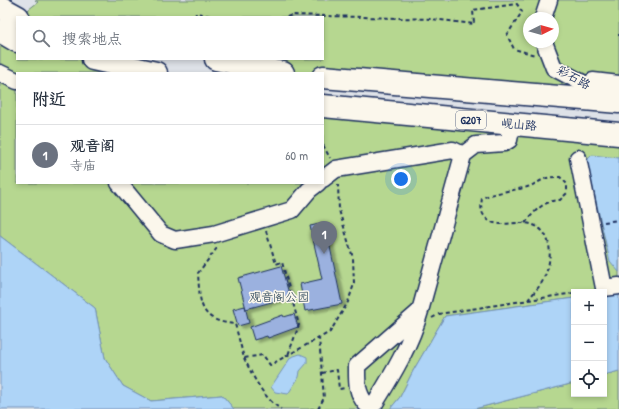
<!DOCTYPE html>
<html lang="zh">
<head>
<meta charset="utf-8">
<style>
	body { margin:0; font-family:"Patrick Hand","LXGW WenKai TC",sans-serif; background:#f2f2f3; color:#1f2937 }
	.controls { position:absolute; right:12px; bottom:12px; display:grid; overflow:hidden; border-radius:0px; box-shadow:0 2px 6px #0003 }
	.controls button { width:36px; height:36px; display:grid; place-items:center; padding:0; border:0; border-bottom:1px solid #e0e1e3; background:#fff; color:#1f2937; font:20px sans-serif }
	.compass { position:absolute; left:523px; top:12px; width:36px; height:36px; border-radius:50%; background:#fff; box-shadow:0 2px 6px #0003; rotate:85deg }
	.you { position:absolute; left:401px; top:179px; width:14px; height:14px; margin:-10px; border:3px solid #fff; border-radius:50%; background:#1a73e8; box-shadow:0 0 0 6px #1a73e833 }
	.badge { display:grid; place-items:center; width:26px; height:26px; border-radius:50%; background:#0b8043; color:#fff; font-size:13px; font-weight:700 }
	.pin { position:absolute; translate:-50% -33px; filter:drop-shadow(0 1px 2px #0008) }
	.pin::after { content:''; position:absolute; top:21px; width:14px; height:12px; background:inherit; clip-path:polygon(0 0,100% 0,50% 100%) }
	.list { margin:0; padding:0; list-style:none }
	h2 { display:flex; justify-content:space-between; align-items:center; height:52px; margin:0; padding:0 16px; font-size:17px }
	h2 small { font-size:13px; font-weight:400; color:#747a83 }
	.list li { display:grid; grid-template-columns:26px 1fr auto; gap:12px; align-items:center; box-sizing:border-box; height:60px; padding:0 16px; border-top:1px solid #e0e1e3 }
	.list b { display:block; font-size:15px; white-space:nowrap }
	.list p { margin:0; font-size:13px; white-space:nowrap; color:#747a83 }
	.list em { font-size:13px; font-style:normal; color:#747a83 }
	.icon { flex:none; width:22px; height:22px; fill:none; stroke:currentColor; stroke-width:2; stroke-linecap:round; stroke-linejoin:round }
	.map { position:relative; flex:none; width:619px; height:409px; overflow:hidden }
	.search { position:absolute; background:#fff; box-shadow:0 2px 6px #0003; left:16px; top:16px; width:308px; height:44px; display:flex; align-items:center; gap:10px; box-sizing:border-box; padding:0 14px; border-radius:0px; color:#747a83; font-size:15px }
	.panel { position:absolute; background:#fff; box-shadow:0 2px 6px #0003; left:16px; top:72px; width:308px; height:112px; border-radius:0px }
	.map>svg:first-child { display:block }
	.green { fill:#b6d790; stroke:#688377; fill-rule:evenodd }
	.water { fill:#aed4f7; stroke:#7392ba }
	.building { fill:#9bb1df; stroke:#1b2f5e; filter:url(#shadow) }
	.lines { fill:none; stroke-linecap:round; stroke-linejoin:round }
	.minor-casing { stroke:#1b2f5e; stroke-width:19 }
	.highway-casing { stroke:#1b2f5e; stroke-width:25 }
	.path { stroke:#1b2f5e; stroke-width:2; stroke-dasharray:4 3; stroke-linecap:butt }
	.minor { stroke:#fbf7ec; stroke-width:16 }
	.highway { stroke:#fbf7ec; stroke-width:22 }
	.labels { text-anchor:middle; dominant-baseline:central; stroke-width:3; stroke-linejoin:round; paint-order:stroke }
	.shield { fill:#fbf7ec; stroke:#5e6b89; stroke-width:1 }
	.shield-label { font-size:11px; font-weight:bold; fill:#1b2f5e }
	.street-label { font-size:12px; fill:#1b2f5e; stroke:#fbf7ec }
	.park-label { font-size:12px; fill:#42596a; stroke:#fbf7ec }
</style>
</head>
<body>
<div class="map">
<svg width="619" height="409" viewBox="0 0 619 409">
	<defs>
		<filter id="shadow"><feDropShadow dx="4.5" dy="2.5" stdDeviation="1" flood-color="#0004"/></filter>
	</defs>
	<rect width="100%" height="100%" fill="#dee2e8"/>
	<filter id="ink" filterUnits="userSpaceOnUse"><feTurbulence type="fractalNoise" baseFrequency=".025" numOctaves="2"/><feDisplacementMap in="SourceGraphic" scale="8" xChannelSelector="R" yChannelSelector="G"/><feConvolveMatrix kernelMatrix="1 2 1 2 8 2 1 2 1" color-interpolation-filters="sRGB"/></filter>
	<g filter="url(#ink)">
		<!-- green -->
		<path class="green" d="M35 0H619V102L323 73H292L223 59H323V17H19L38 2ZM529 18H553V42H529Z
			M0 31 17 41V59H93L156 73H17V183H323V106L619 134V291L574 292V298L445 316 413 371 400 397 390 409H234L222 395 151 401 123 386 105 358 95 308 0 236Z
			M619 371V409H474L574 383V394H604V375Z"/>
		<!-- water -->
		<path class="water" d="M592 155 619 158V272L610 261 588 167V159Z
			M0 236 95 308 105 358 123 386 151 401 222 395 234 409H0Z
			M619 291V371L604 375V293Z
			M574 298V383L474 409H390L400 397 413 371 445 316Z
			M300 354 307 357V363L300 371 299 377 288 394 275 392 271 387 291 357Z"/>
		<!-- building -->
		<path class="building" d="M325 223 342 304 305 311 300 284 322 279 310 226Z
			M281 266 290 297 246 309 238 278Z
			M245 306 249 323 238 326 233 309Z
			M294 314 298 327 268 338 267 336 254 340 250 327 283 315 284 317Z"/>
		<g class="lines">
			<!-- minor casing -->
			<g class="minor-casing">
				<path id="minor" d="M543 18 549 0
					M544 42 554 68 596 90 616 96
					M0 73 17 81
					M593 81 619 84
					M578 158 604 288 619 286
					M323 179 336 169 453 150 463 155
					M119 183 161 234 175 240 214 234 292 210 309 190 318 183
					M420 311 357 366C357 381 356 392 366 404L375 403C393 374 411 344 420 311L463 155 476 145 504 143 509 140 512 124"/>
			</g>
			<!-- highway casing -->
			<g class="highway-casing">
				<path id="highway" d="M0 7 18 17
					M0 31 17 41
					M93 59 156 73
					M216 59 283 73
					M323 77 619 102
					M323 106 619 134"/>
			</g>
			<!-- path -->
			<path class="path" d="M195 17 196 13 216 17
				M287 17 292 15 432 19 474 24 473 10 517 4 522 12 507 35 514 49 535 55
				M619 34V36
				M323 145 330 158
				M604 222 619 220
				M525 223C536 210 543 201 560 200L567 193V184L560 177C541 176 540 184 524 188 510 191 496 192 482 198 481 206 480 212 486 218 494 228 513 222 524 223 553 225 554 257 544 278 541 286 533 293 528 300
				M266 231 276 264 282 262 299 325 288 355
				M217 248 198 273C200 304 199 321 235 324L244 358 263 355 270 365 330 332 348 302 354 284 353 258 339 210 338 185
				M578 292 591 290
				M432 318 439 314 574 293
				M244 358C253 376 263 398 281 409
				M322 373 337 370 339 389 345 388
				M310 409H315
				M318 409 324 398 319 338"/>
			<!-- minor -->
			<use href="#minor" class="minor"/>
			<!-- highway -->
			<use href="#highway" class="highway"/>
		</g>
	</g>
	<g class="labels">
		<!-- shield labels -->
		<rect class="shield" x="456" y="111" width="30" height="18" rx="3"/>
		<g class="shield-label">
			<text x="471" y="120">G207</text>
		</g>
		<!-- street labels -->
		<g class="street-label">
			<text transform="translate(574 77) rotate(29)">彩石路</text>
			<text transform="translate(519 124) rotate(5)">岘山路</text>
		</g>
		<!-- park labels -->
		<g class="park-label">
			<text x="279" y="296">观音阁公园</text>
		</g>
	</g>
</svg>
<div class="controls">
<button>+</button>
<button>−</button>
<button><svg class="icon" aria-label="locate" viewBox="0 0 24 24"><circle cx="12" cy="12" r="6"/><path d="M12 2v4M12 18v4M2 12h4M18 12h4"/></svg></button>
</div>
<svg class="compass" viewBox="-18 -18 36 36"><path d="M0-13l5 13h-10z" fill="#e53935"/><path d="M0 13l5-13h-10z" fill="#747a83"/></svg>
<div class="you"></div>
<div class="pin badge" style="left:324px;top:254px;background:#6b7280">1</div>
<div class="search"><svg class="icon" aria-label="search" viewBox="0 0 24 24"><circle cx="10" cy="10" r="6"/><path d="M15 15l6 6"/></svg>搜索地点</div>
<section class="panel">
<h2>附近<small></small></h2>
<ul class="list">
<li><span class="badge" style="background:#6b7280">1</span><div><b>观音阁</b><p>寺庙</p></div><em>60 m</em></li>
</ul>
</section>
</div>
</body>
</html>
